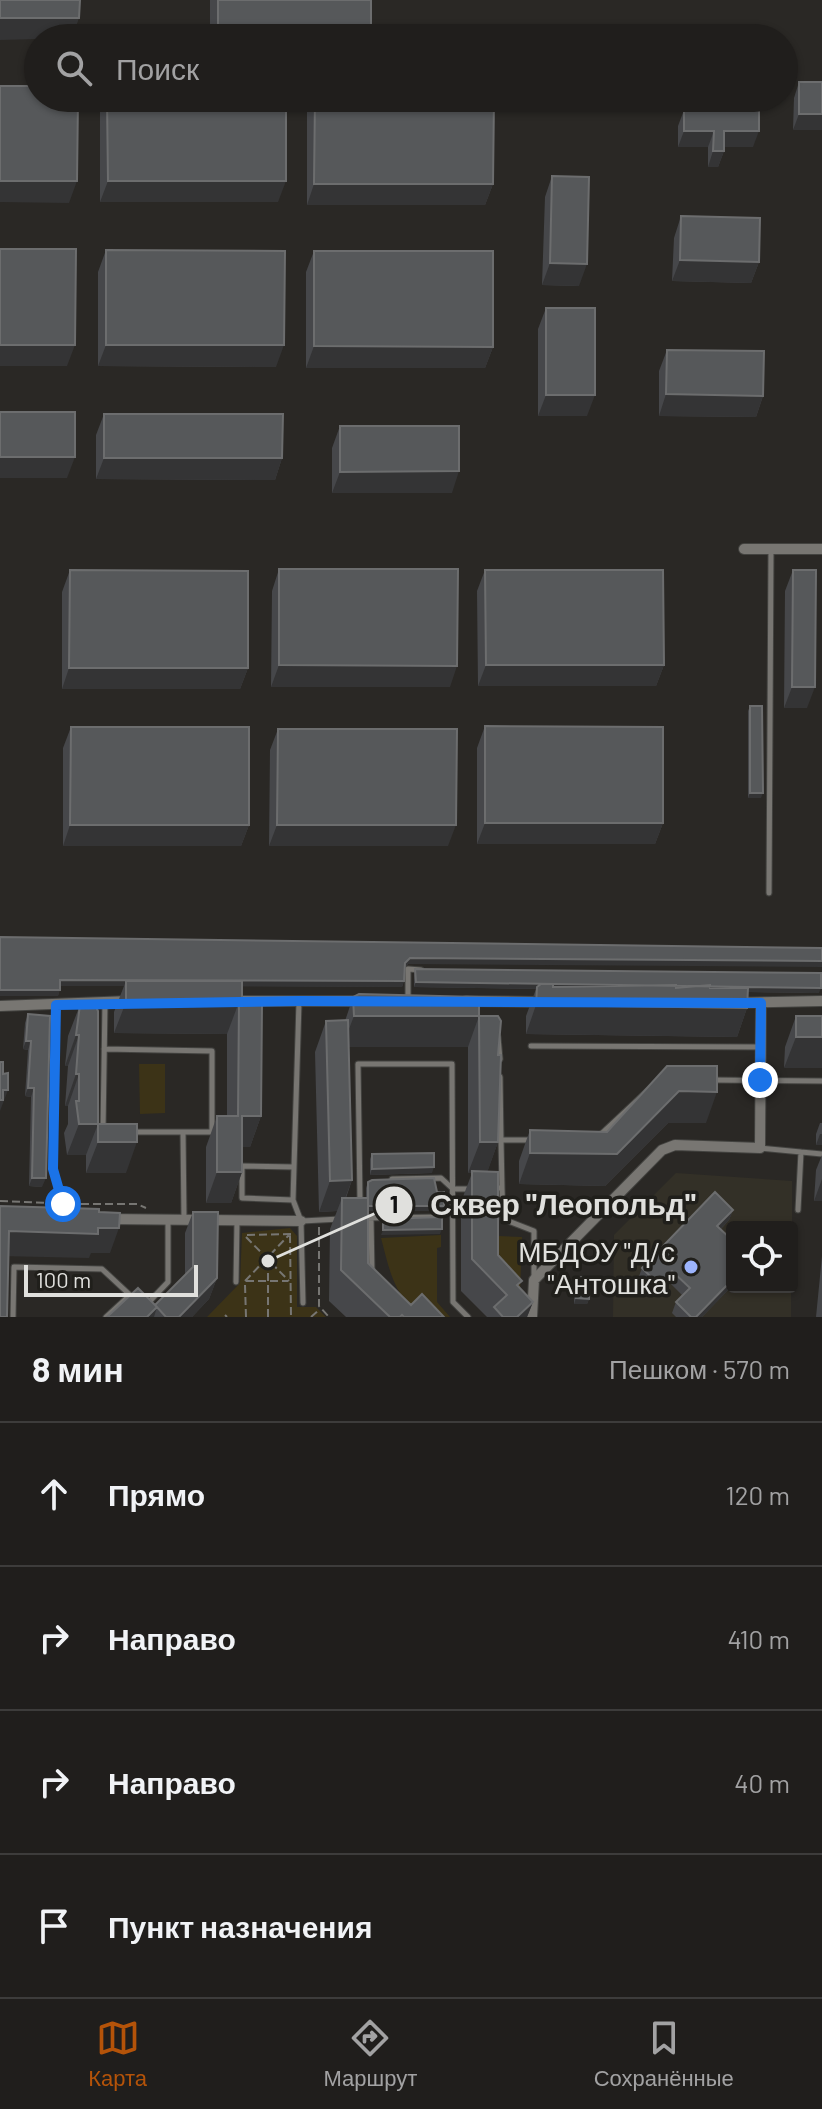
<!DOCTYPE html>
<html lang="ru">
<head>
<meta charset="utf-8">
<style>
	body { margin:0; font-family:Barlow,sans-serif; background:#282725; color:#f1f3f6 }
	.controls { position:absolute; right:24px; bottom:24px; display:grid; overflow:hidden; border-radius:8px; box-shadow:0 2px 6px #0004 }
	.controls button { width:72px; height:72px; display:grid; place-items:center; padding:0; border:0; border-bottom:2px solid #3d3c3b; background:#201e1c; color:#f1f3f6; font:40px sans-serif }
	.scale { position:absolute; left:24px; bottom:20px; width:174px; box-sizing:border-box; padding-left:8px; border:4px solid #e0e0dd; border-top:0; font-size:22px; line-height:28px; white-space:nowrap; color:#e0e0dd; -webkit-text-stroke:6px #201f1b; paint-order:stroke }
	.stop { position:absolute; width:24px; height:24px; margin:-18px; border:6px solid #1a73e8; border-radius:50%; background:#fff }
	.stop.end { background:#1a73e8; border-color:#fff; box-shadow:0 2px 8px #0008 }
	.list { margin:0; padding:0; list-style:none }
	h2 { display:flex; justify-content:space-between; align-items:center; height:104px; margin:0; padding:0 32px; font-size:34px }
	h2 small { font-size:26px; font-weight:400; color:#a2a2a3 }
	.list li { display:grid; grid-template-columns:52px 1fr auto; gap:24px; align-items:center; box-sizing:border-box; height:144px; padding:0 32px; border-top:2px solid #3d3c3b }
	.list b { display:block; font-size:30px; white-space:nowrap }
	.list em { font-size:26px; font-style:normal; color:#a2a2a3 }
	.icon { flex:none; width:44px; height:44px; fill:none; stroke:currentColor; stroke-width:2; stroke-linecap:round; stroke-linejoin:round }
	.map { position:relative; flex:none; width:822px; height:1317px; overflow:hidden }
	.search { position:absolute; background:#201e1c; box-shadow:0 2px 6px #0004; left:24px; right:24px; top:24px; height:88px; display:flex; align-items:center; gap:20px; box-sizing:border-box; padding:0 28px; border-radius:44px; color:#a2a2a3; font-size:30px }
	.sheet { height:680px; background:#201e1c }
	nav { display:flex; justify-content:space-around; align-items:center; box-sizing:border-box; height:112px; border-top:2px solid #3d3c3b; background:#201e1c; font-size:22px; color:#a2a2a3 }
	nav a { display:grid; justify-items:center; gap:4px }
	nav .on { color:#b45309 }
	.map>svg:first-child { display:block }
	.built { fill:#333027 }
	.green { fill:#3c3317 }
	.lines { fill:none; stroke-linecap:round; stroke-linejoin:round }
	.lane-casing { stroke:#434340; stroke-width:7 }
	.street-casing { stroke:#434340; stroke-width:12 }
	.path { stroke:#777673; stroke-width:2; stroke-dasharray:8 4; stroke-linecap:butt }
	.lane { stroke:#787672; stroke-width:5 }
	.street { stroke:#787672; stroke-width:10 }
	.wall { fill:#46474a }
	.shaded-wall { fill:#343435 }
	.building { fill:#56585a; stroke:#6c6d6e; stroke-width:2 }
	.route { stroke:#1a73e8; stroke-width:10 }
	.poi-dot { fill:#9cb4fd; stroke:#201f1b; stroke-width:3 }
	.labels { text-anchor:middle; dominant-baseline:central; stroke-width:7; stroke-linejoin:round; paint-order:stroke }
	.poi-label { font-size:28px; fill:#e0e0dd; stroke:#201f1b; text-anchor:end }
	.leader { fill:none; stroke:#e0e0dd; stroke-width:3 }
	.callout-dot { fill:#e0e0dd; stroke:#201f1b; stroke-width:3 }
	.mark-label { font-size:24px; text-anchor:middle; font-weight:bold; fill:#111 }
	.callout-label { font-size:30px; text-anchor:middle; font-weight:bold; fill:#e0e0dd; stroke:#201f1b; stroke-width:7; stroke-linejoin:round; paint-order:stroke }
</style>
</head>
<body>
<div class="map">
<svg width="822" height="1317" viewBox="0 0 822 1317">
	<rect width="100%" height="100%" fill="#2a2825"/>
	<!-- built -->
	<path class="built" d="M676 1173 792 1181V1227H732V1287H791V1317H613L614 1235Z"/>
	<!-- green -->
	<path class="green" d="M139 1064H165V1113L140 1114Z
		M290 1228 297 1236V1307H316L326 1317H207L240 1283 242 1233Z
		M441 1235V1247L437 1248V1302L450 1317C397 1316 392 1279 381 1238Z
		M498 1236 522 1237 520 1292 487 1286Z"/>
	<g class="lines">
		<!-- lane casing -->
		<g class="lane-casing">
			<path id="lane" d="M769 893 771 550
				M299 1002 293 1200 301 1221 303 1303
				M408 1002V969L421 970
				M55 1006 53 1169 63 1214
				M498 1037 500 1059
				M531 1046 761 1047
				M104 1049 212 1051V1132H134
				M500 1077 501 1140H532
				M713 1080 822 1081
				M103 1129 105 1003
				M183 1132 184 1219
				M600 1135 659 1080
				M501 1140 502 1188
				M760 1148 822 1154
				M392 1179 441 1178 453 1189H470
				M492 1188H502L503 1219 534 1231V1279
				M293 1200 242 1198V1166L294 1167
				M360 1201 358 1064H452L453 1302 468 1317
				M798 1210 801 1152
				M362 1218 440 1217
				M371 1218 372 1273
				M302 1221 340 1219
				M236 1282 237 1221
				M148 1303 168 1282V1221
				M13 1317 14 1267 102 1269 130 1295
				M106 1317 130 1295 132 1297"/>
		</g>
		<!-- street casing -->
		<g class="street-casing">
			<path id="street" d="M744 549H822
				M230 1001H366
				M466 1001 542 1002
				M734 1003 822 1001
				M0 1006 130 1001
				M106 1219 301 1221
				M532 1317 534 1280 662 1150 675 1145 760 1148 761 1003"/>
		</g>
		<!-- path -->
		<path class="path" d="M0 1201 51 1203
			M69 1204H137L146 1208
			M319 1227V1306L329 1317
			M247 1235 293 1234
			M290 1235 291 1317
			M246 1237 289 1281
			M268 1273V1317
			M245 1281 289 1235
			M246 1281H288
			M245 1285 246 1317
			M225 1315 227 1317
			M311 1317 320 1309"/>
		<!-- lane -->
		<use href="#lane" class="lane"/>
		<!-- street -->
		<use href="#street" class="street"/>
	</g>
	<!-- wall -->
	<path class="wall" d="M210 0H371L368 38H210Z
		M799 82H822L793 130 794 98Z
		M103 98H286L278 202H100V107Z
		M312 98H494L493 184 485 205H307V110Z
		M684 110 753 147H724V151L718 167H708V147H678V126Z
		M552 176 579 286 542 285 545 197Z
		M681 216 759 262 751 283 672 281 674 238Z
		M106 250 276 367 98 366V272Z
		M314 251 493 347 485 368H306V272Z
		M546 308 587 416H538V329Z
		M667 350 763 396 756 417 659 416V371Z
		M104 414 282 458 275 480 96 479V435Z
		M340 426 452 493H332V448Z
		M279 569 450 687H271L272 591Z
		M70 570 248 668 240 689H62V592Z
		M485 570 664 665 656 686H478L477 591Z
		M793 570 807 708H784L785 591Z
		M750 706 761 798H748V711Z
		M485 726 663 823 655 844H477V748Z
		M71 727 249 825 241 846H63V748Z
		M278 729 448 846H269L270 750Z
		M0 937 408 964 405 967 404 981 402 987 242 986V1002L261 1116 250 1147H242V1172L231 1203H206V1147L217 1116H227V1034L114 1033V1012L124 986H60L58 996Z
		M415 969 819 993 748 992 747 1008 737 1037 526 1034V1016L536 989 414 987V975Z
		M353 997 479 1016 498 1055V1142L487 1172 498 1255 520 1288 533 1302 527 1317H487L461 1291V1202L472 1173H468V1047H349L352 1180 346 1198H366V1188L368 1182 437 1192 444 1206 442 1211H368V1263L411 1305 444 1317H346L329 1301 330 1229 337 1211 319 1212 315 1052 326 1021H345Z
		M80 1005 98 1124 126 1173H86V1155H67L64 1133 68 1124V1106H65L68 1066H65L68 1036Z
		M28 1014 50 1016 42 1187 29 1186 31 1097 25 1096 28 1050 23 1049 25 1023Z
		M796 1016H822L784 1068 785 1047Z
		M667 1066 706 1123H668L605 1186 519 1184V1161L530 1130 607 1132Z
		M820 1123H822V1145H816V1134Z
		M372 1154 432 1173 370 1175V1159Z
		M822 1155V1201H814L816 1170Z
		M733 1210 729 1220 721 1229 732 1240V1286L702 1317H676L672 1313 676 1302 682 1295 669 1282 655 1296 638 1279 642 1268Z
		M193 1212 217 1278 209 1299 192 1317H107L155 1305 185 1275V1233Z
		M822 1256V1317H816Z
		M576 1277 589 1299 587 1304H574V1282Z"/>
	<!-- shaded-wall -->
	<path class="shaded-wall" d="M0 18H79L72 38 0 40Z
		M218 28H371L368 38H214Z
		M799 114H822V130H793Z
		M684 131H714L708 147H678Z
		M724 131H759L753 147H718Z
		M713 151H724L718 167H708Z
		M0 181H77L69 203 0 202Z
		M108 181H286L278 202H100Z
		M314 184H493L485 205H307Z
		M680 260 759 262 751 283 672 281Z
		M550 263 587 264 579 286 542 285Z
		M0 345H75L67 366H0Z
		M106 345H284L276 367 98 366Z
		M314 346 493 347 485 368H306Z
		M666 394 763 396 756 417 659 416Z
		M546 395H595L587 416H538Z
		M0 457H75L67 478H0Z
		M104 458H282L275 480 96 479Z
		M459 471 452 493H332L340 472Z
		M279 665 457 666 450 687H271Z
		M486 665H664L656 686H478Z
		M69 668H248L240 689H62Z
		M792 687H815L807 708H784Z
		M750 793H763L761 798H748Z
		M485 823H663L655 844H477Z
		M70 825H249L241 846H63Z
		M277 825H456L448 846H269Z
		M410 958 822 961V967L408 964 403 968 405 963Z
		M60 980 404 981 402 987 126 986V981L124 986H58Z
		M416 982 821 988 819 993 414 987Z
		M0 990H60L58 996H0Z
		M126 1002H239L227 1034 114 1033Z
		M536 1005 747 1008 737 1037 526 1034Z
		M354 1016H479L468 1047H342Z
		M76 1035H79L68 1066H65Z
		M796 1037H822V1068H784Z
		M26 1041H31L28 1050 23 1049Z
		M76 1074H79L68 1106H65Z
		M28 1088H34L31 1097 25 1096Z
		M3 1090H8L0 1111V1099Z
		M679 1091 717 1092 706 1123H668L605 1186 519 1184 530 1153 617 1154Z
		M242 1116H261L250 1147H231Z
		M79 1124H98L86 1155H67Z
		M820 1134H822V1145H816Z
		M98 1142H137L126 1173H86Z
		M480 1142H498L487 1173H468Z
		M434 1167 432 1173 370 1175 372 1169Z
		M217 1172H242L231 1203H206Z
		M32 1178H46L42 1187 29 1186Z
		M822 1179V1201H814Z
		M352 1180 341 1209 342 1198 337 1211 319 1212 330 1181Z
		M368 1206H444L442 1211H366Z
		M733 1210 729 1220 713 1237 717 1226Z
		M98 1228H119L110 1253H91L89 1258 0 1256 9 1231Z
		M442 1229 440 1234 381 1235 383 1230Z
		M672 1271 669 1282 655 1296 659 1285Z
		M217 1278 209 1299 192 1317H179Z
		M732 1280V1286L702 1317H696Z
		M576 1298 589 1299 587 1304H574Z
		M533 1302 527 1317H517Z
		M157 1307 154 1317H147Z"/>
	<!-- building -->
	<path class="building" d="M0 0H80L79 18H0Z
		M218 0H371V28H218Z
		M799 82H822V114H799Z
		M0 86H38V98H78L77 181H0Z
		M107 98H286V181H108Z
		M315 98H494L493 184H314Z
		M684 110H759V131H724V151H713L714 131H684Z
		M552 176 589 177 587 264 550 263Z
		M681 216 760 218 759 262 680 260Z
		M0 249H76L75 345H0Z
		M106 250 285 251 284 345H106Z
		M314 251H493V347L314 346Z
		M546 308H595V395H546Z
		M667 350 764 351 763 396 666 394Z
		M0 412H75V457H0Z
		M104 414H283L282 458H104Z
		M340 426H459V471L340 472Z
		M279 569H458L457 666 279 665Z
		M70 570 248 571V668H69Z
		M485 570H663L664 665H486Z
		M793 570H816L815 687H792Z
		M750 706H762L763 793H750Z
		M485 726 663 727V823H485Z
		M71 727H249V825H70Z
		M278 729H457L456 825H277Z
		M0 937 822 948V961L410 958 405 963 404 981 60 980V990H0Z
		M415 969 821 973V988L416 982Z
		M126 981H242V1002L262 1003 261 1116H242V1172H217V1116H238L239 1002H126Z
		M541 984H553V987L676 985V988L710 985V988H748L747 1008 536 1005 537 987Z
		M359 994 479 997V1016H354L353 997Z
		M80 1005H95L98 1011V1124H79L76 1101H79V1074H76L79 1035H76Z
		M28 1014 50 1016 46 1178H32L34 1088H28L31 1041H26Z
		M479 1016H498L501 1021 498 1055H501L498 1142H480Z
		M796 1016H822V1037H796Z
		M348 1020 352 1180 330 1181 326 1021Z
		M0 1062H3V1074L8 1073V1090H3V1100H0Z
		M667 1066H717V1092L679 1091 617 1154 530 1153V1130L607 1132Z
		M98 1124H137V1142H98Z
		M434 1153V1167L372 1169V1154Z
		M472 1171 498 1172V1255L522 1281 517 1285 533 1302 517 1317H503L494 1307 507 1295 472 1259Z
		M434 1178 437 1192H444V1206H368V1182L372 1180Z
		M715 1192 733 1210 717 1226 732 1240V1280L696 1317H691L676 1302 690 1288 672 1271 659 1285 642 1268Z
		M342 1198H368V1263L411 1305 422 1294 444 1317H404L402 1315 400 1317H390L341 1270Z
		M0 1206 99 1209V1212L120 1213 119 1228H98V1234L9 1231 7 1317H0Z
		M193 1212H218L217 1278 179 1317H166L155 1305 193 1267Z
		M442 1217V1229L383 1230V1219Z
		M576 1277H589V1299L576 1298Z
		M138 1288 157 1307 147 1317H107Z"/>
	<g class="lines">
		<!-- route -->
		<path class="route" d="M63 1204 53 1169 56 1005 299 1001 761 1003 760 1080"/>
	</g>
	<!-- markers -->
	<circle class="poi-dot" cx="691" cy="1267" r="8"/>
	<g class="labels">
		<!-- poi labels -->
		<g class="poi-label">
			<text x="675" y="1251">МБДОУ "Д/с<tspan x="675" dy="32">"Антошка"</tspan></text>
		</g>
	</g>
	<!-- callouts -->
	<path class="leader" d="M268 1261L394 1205"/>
	<g class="callout-dot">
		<circle cx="268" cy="1261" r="8"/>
		<circle cx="394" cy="1205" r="20"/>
	</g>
	<g class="mark-label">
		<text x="394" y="1213">1</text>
	</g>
	<g class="callout-label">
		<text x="563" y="1215">Сквер "Леопольд"</text>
	</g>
</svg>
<div class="controls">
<button><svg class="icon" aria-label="locate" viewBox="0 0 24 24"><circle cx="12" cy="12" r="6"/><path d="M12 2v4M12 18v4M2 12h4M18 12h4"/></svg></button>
</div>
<div class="scale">100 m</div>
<div class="stop" style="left:63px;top:1204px"></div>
<div class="stop end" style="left:760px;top:1080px"></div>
<div class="search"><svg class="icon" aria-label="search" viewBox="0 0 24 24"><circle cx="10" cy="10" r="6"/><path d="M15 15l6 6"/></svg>Поиск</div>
</div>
<section class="sheet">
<h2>8 мин<small>Пешком · 570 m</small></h2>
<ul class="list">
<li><svg class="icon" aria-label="ahead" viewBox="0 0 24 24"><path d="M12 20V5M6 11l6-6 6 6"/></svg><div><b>Прямо</b></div><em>120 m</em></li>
<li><svg class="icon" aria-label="right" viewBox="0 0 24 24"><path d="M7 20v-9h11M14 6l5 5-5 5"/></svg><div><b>Направо</b></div><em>410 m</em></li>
<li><svg class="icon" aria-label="right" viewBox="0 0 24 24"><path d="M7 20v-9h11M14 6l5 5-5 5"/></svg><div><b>Направо</b></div><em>40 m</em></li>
<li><svg class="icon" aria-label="arrive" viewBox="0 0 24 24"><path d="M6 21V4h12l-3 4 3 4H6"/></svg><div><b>Пункт назначения</b></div></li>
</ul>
</section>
<nav>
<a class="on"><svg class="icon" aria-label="map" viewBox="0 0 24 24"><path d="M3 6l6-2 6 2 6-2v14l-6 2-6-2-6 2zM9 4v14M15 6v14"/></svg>Карта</a>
<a><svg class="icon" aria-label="directions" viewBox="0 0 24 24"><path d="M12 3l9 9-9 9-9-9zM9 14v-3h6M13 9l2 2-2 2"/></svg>Маршрут</a>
<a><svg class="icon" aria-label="saved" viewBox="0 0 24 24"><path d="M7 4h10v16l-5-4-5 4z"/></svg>Сохранённые</a>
</nav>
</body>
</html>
